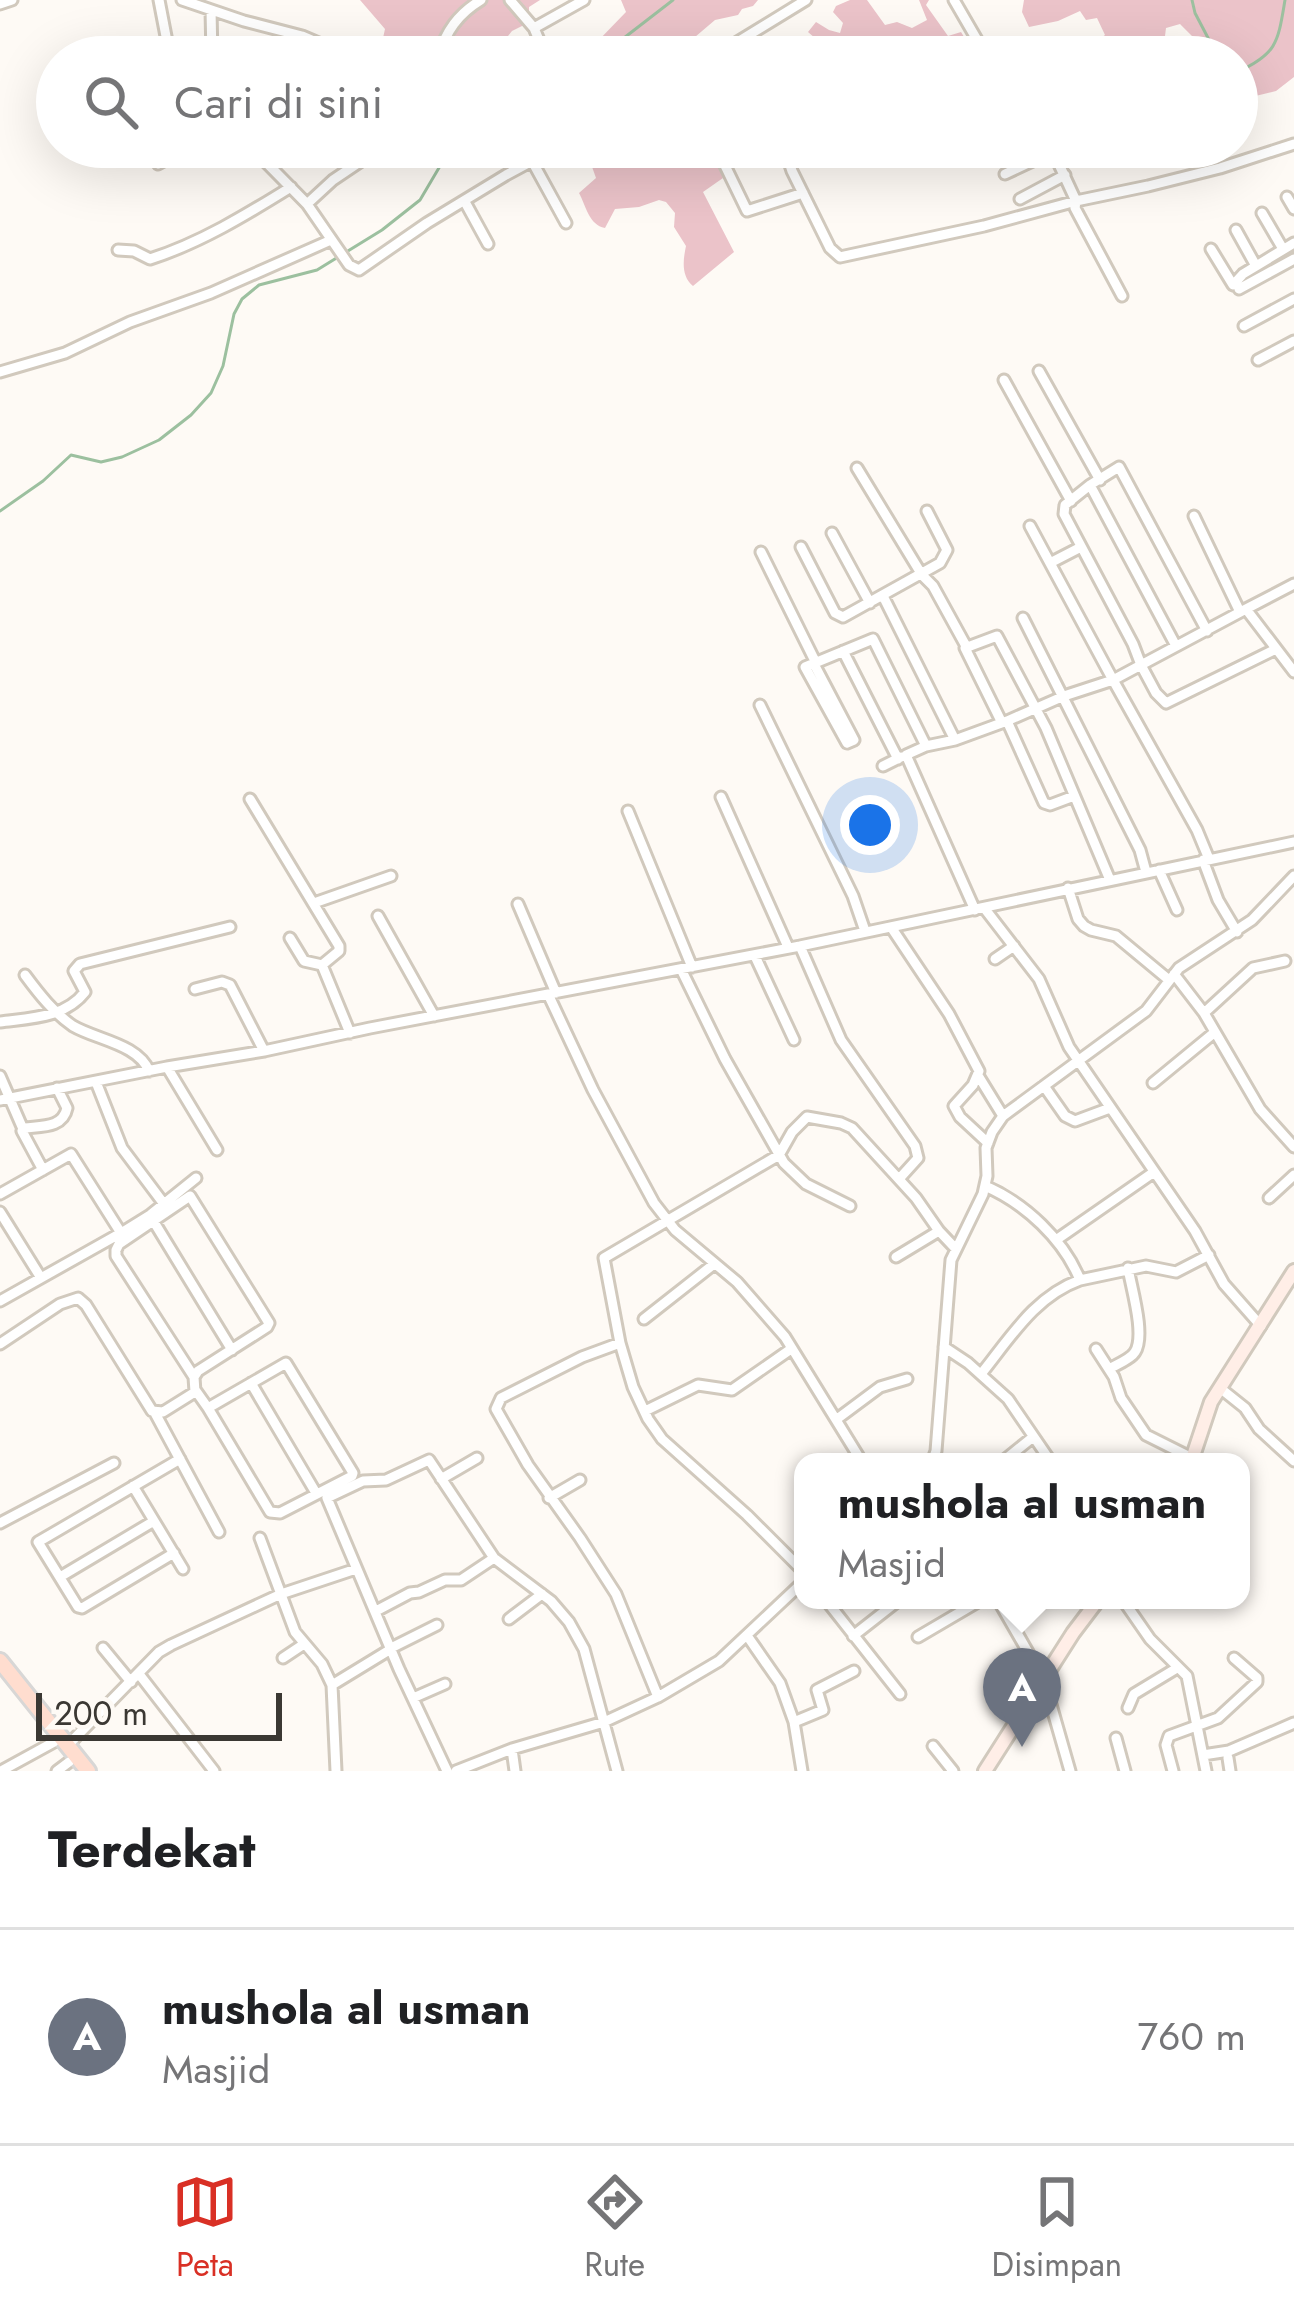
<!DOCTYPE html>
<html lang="id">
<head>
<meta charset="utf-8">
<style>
	body { margin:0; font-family:Jost,sans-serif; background:#f2f2f2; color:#202124 }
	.scale { position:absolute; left:36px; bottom:30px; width:246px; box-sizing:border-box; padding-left:12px; border:6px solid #3b3833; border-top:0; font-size:33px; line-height:42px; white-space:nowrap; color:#3b3833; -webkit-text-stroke:9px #fefaf5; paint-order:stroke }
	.you { position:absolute; left:870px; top:825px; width:42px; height:42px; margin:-30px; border:9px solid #fff; border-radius:50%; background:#1a73e8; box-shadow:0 0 0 18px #1a73e833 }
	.badge { display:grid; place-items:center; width:78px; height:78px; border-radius:50%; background:#d93025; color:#fff; font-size:39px; font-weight:700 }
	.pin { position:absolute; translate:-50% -99px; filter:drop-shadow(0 3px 6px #0008) }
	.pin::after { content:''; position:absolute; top:63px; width:42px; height:36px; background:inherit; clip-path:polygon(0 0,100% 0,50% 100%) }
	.popup { position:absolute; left:794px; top:1453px; width:456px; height:156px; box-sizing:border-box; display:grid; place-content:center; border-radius:24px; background:#fff; filter:drop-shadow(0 3px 9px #0005); font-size:39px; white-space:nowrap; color:#757577 }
	.popup b { font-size:45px; color:#202124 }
	.popup::after { content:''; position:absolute; left:50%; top:100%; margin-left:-24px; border:24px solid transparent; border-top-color:#fff }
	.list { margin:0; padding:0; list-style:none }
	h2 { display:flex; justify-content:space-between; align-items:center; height:156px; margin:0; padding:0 48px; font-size:51px }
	h2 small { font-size:39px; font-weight:400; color:#757577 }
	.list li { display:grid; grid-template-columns:78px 1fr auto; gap:36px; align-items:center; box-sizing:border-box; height:216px; padding:0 48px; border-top:3px solid #e0e0e0 }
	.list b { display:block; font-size:45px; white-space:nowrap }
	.list p { margin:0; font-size:39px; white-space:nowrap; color:#757577 }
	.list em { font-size:39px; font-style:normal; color:#757577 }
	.icon { flex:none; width:66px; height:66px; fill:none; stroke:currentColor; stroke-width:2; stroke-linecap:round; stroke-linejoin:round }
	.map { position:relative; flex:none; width:1294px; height:1771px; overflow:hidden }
	.search { position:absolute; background:#fff; box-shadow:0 12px 48px #0002; left:36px; right:36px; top:36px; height:132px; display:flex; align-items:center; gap:30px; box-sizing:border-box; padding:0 42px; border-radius:66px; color:#757577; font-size:45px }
	.sheet { height:372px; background:#fff }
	nav { display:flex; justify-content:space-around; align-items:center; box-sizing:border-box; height:168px; border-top:3px solid #e0e0e0; background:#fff; font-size:33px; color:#757577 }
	nav a { display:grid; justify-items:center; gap:6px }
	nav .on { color:#d93025 }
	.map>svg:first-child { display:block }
	.green { fill:#ebc3c9 }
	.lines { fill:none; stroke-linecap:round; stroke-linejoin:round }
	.stream { stroke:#9cc09f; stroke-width:3 }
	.street-casing { stroke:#d1c9bd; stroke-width:15 }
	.secondary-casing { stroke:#d1c9bd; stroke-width:18 }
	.primary-casing { stroke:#d8d7d6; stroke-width:20 }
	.street { stroke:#fff; stroke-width:9 }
	.secondary { stroke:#ffeee7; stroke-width:12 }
	.primary { stroke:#ffddcf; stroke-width:14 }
</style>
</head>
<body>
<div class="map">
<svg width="1294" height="1771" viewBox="0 0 1294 1771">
	<rect width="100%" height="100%" fill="#fefaf5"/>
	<!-- green -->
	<path class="green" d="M360 0H540L529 7V15L524 25 512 31 508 36 510 46 484 57H368L383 38 385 29Z
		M621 0H758L753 6 742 9 738 15 715 20 695 37 696 57H630L617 50 605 57H564L581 47 595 44 626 12Z
		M850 0H867L885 25 897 22 912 28 927 20 919 0H929L926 5 948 36 961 32 969 45 954 57H858L848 41 841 43 833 40 823 45 808 32 816 22 829 30 840 33 843 23 833 12 836 6Z
		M1024 0H1294V77L1276 91 1243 99 1237 106V57H1202L1193 37 1180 24 1166 28 1165 36 1133 57H1083L1089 47 1105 35 1097 18 1086 20 1080 11 1058 21 1029 27 1022 12Z
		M585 147H611L616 156 632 155 644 158 664 147H712L723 178 703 192 734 252 693 286C681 276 683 260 686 246L674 227 675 213 666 202 659 200 639 207 615 209 605 228C589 225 586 206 579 193L596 178Z"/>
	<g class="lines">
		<!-- stream -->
		<path class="stream" d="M1192 0 1195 13 1218 57
			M591 57 620 41 673 0
			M1237 72C1278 54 1278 41 1285 0
			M0 511 43 481 71 455 101 462 122 457 159 440 191 415 211 393 223 366 234 314 242 299 259 285 317 270 382 230 420 200 443 161 459 147"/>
		<!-- street casing -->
		<g class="street-casing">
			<path id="street" d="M159 0 170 57
				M182 0 244 21 302 36 351 57
				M510 0 534 28 546 57
				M954 0 987 57
				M0 4 12 0
				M211 10 212 57
				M534 28 584 0
				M749 35 760 57
				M438 57C446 31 458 14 481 0
				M505 57 540 41
				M713 57 806 0
				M251 147 307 204 349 265 359 270 427 223 506 175 532 161 573 147
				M346 147 353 166
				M716 147 747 211 803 193
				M784 147 792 171 830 248 840 257 984 226 1076 201 1148 186 1220 168 1294 144
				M1051 147 1076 201 1075 208 1122 296
				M532 161 566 223
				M158 164 189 147
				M1005 174 1054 151
				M1287 197 1294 209
				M1020 199 1065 175
				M465 202 488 244
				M307 204 333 180 382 147
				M1262 213 1283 249
				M1236 230 1256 266
				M1211 249 1233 285 1243 274 1294 243
				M118 250 134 251 150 259C200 243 246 215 291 187
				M1239 289 1294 259
				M1244 326 1294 299
				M1258 360 1294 341
				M1039 371 1100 480
				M0 372 65 353 130 322 211 293 331 240
				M1004 380 1071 501
				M857 468 922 575 933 586 966 646
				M1090 485 1176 646
				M1194 516 1240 612
				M832 533 870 603
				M801 547 835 613 843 617 940 563 947 550 927 511
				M761 552 816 663
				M1050 563 1081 547
				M883 596 955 740
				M1246 609 1294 584
				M1023 618 1140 850 1146 872
				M1207 631 1119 467 1090 485 1065 505 1064 514 1133 644 1141 665 1113 680 1197 830 1209 859
				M1276 649 1166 703 1156 693 1141 665 1246 609 1294 672
				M843 651 898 759
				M814 664 854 740 847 743 805 667 873 639 926 746
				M760 705 853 896 865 931
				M1007 721 1044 803 1050 805 1074 796
				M1002 723 965 648 997 636 1046 728 1110 880
				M883 766 901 757
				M721 797 788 947
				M250 799 339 946V951L322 965 350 1033
				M628 811 692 967
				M1203 860 1218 900 1237 932
				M1159 870 1177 910
				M1068 888 1078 919 1084 926 1091 930 1116 936 1169 980
				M314 903 391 876
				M518 904 556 993
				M985 909 1039 979 1069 1047 1195 1231 1224 1284 1261 1326
				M975 910 906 755 926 746 955 740 1007 721 1064 696 1113 680 1030 526
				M378 916 434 1016
				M891 927 949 1014 979 1071 973 1085 954 1106 960 1117 988 1143
				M290 938 304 961 322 965
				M755 956 794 1040
				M995 959 1014 946
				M681 969 725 1059 784 1163 806 1184 850 1206
				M1174 974 1204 1013 1260 1109 1294 1147
				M25 975C39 994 54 1013 73 1026 97 1040 138 1044 149 1071
				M195 989 222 982 230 985 264 1051
				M548 994 593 1090 654 1203 675 1230 737 1282 785 1337 862 1462
				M1204 1013 1253 968 1285 961
				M0 1022C30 1018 65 1018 85 992L74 971 80 964 230 927
				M167 1067 217 1150
				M0 1076 23 1129
				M979 1077 1003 1116
				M96 1082 122 1148 164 1204
				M1153 1083 1215 1032
				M1044 1086 1065 1116 1075 1121 1110 1108
				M0 1100 167 1067 264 1051 370 1028 800 946
				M43 1170 22 1131 25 1128C42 1126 63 1128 67 1108L57 1088
				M899 1179 918 1158 915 1146 841 1040 800 946 1294 842
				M985 1186C1025 1203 1064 1240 1080 1280L1146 1266 1176 1272 1209 1255
				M0 1194 71 1154 121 1233 0 1301
				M1269 1198 1294 1175
				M0 1212 41 1278
				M154 1222 232 1350
				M121 1233 150 1215 196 1178
				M1056 1240 1154 1172
				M896 1257 939 1231
				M644 1319 714 1264
				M620 1343 582 1357 501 1398 496 1409 528 1465 580 1538 616 1594 658 1697
				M0 1344 60 1304 78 1298 86 1305 152 1411 163 1412 195 1392 194 1377 198 1371 267 1327 269 1323 190 1196 119 1244 116 1250V1256L194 1377
				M944 1347 968 1363 1008 1399 1051 1462
				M1096 1349 1114 1377 1121 1398 1146 1435 1192 1458
				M1109 1369C1116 1365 1131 1359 1135 1352 1146 1335 1131 1287 1128 1268
				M981 1374C1010 1338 1035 1296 1080 1280
				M251 1383 316 1493
				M1220 1388 1245 1408 1259 1429 1294 1461
				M196 1391 208 1408 286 1363 353 1473 352 1476 280 1513 270 1512 208 1408
				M645 1411 698 1385 732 1390 791 1349
				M155 1413 219 1532
				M837 1419 880 1387 907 1379
				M932 1462 936 1451 951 1260 983 1194 987 1176 986 1148 992 1132 1003 1116 1146 1011 1179 968 1252 920 1294 876
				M1002 1462 1033 1437
				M441 1479 477 1458
				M133 1486 183 1569
				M549 1498 580 1480
				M0 1523 114 1463
				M260 1538 295 1632 322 1664 332 1685 336 1771
				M174 1553 82 1608 78 1607 38 1542 180 1459
				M803 1571 747 1515 662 1439 648 1419 633 1387 620 1343 604 1258 779 1155 792 1132 807 1117 841 1123 852 1128 916 1198 939 1231 955 1248
				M60 1577 154 1521
				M826 1600 900 1694
				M998 1600 1044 1680 1070 1771
				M1123 1600 1150 1639 1187 1676 1206 1771
				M376 1611 410 1593 419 1592 445 1580H461L494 1558
				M509 1619 542 1594
				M853 1636 899 1600
				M748 1637 780 1683 794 1722 802 1771
				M918 1637 981 1600
				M103 1648 131 1682
				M391 1648 437 1625
				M283 1658 304 1644
				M139 1674 214 1771
				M332 1685 391 1649
				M413 1698 445 1684
				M1128 1708 1134 1694 1177 1668
				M794 1722 823 1710 817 1690 854 1671
				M1116 1738 1125 1771
				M68 1745 159 1652 171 1645 281 1594 356 1569
				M933 1746 953 1771
				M512 1749 515 1771
				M1203 1755 1229 1751 1294 1723
				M1228 1758 1230 1771
				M1 1771 54 1742
				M57 1771 69 1762
				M447 1771 399 1669 327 1498 363 1481 386 1480 429 1460 494 1558 551 1601 569 1622 584 1649 617 1771
				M456 1771 512 1749 604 1722 658 1697 719 1661 803 1582
				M1173 1771 1166 1745 1169 1736 1218 1718 1257 1682V1678L1234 1658"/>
		</g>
		<!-- secondary casing -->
		<g class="secondary-casing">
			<path id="secondary" d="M1191 1462 1211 1402 1294 1271
				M985 1771 1073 1633 1098 1600"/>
		</g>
		<!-- primary casing -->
		<g class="primary-casing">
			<path id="primary" d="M0 1661 88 1771"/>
		</g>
		<!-- street -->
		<use href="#street" class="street"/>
		<!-- secondary -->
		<use href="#secondary" class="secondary"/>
		<!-- primary -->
		<use href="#primary" class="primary"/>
	</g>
</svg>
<div class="scale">200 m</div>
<div class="you"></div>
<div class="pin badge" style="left:1022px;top:1747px;background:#6b7280">A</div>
<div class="popup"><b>mushola al usman</b>Masjid</div>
<div class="search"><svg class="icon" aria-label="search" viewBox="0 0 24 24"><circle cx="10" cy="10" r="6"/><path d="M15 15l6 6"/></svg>Cari di sini</div>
</div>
<section class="sheet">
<h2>Terdekat<small></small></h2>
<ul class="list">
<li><span class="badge" style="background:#6b7280">A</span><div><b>mushola al usman</b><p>Masjid</p></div><em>760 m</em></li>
</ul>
</section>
<nav>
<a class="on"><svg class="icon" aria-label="map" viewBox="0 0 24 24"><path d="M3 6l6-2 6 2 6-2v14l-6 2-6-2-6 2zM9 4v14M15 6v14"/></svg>Peta</a>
<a><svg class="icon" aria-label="directions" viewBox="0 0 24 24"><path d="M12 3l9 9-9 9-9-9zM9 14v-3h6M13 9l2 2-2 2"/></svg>Rute</a>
<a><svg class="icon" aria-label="saved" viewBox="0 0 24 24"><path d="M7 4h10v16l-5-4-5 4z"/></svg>Disimpan</a>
</nav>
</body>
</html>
